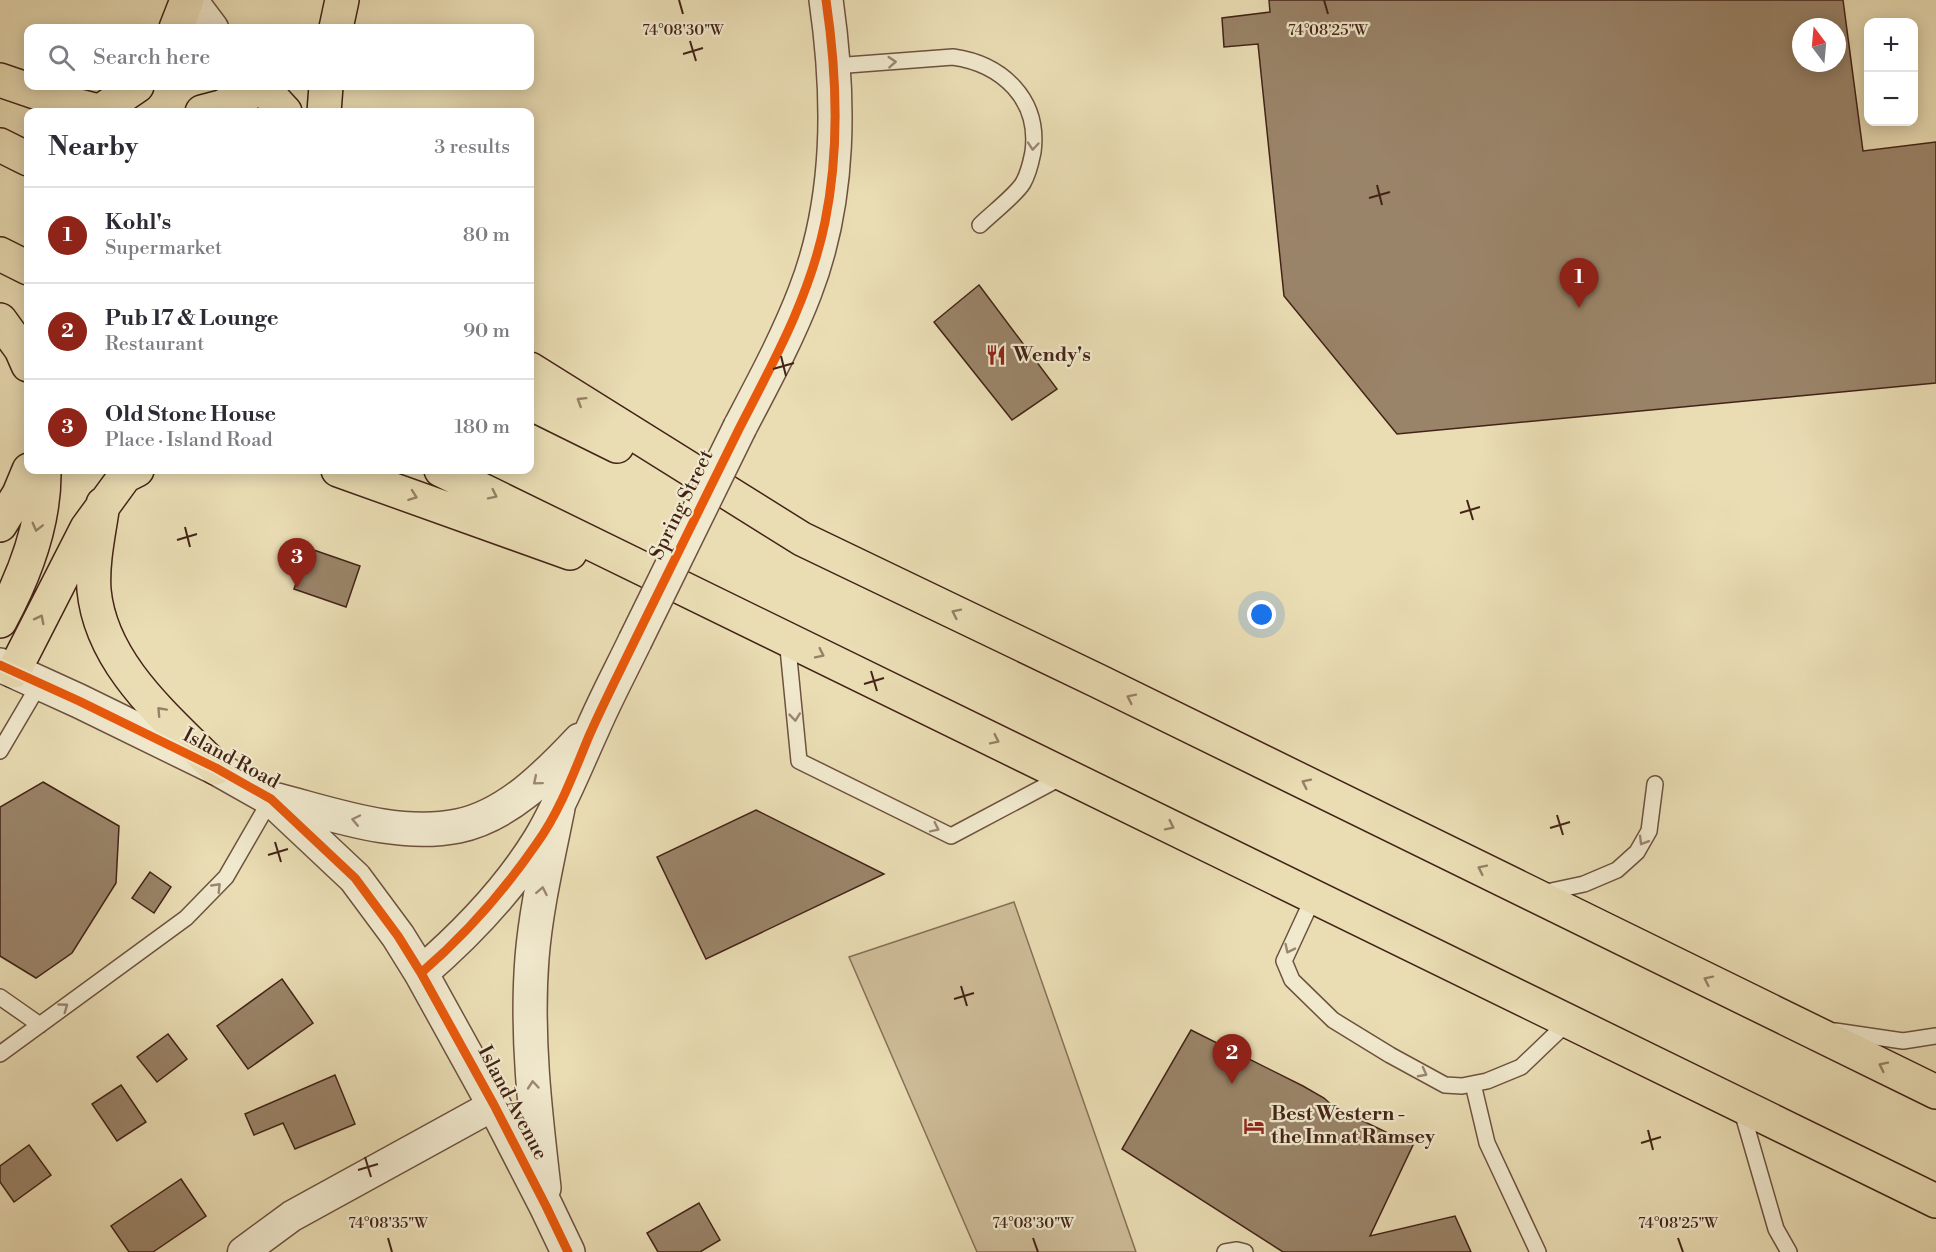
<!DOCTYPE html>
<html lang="en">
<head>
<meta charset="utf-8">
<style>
	body { margin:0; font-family:"Libre Bodoni",serif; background:#f7f7f7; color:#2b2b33 }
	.controls { position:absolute; right:18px; top:18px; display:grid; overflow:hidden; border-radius:12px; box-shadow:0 3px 15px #0003 }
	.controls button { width:54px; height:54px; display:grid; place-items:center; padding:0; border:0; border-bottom:2px solid #e1e1e2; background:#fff; color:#2b2b33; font:30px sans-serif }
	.compass { position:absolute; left:1792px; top:18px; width:54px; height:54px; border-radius:50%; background:#fff; box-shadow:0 3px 15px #0003; rotate:344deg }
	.you { position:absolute; left:1262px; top:615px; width:21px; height:21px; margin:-15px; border:4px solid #fff; border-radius:50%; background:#1a73e8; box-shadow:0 0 0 9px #1a73e833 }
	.badge { display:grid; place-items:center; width:39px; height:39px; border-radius:50%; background:#8f2418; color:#fff; font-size:20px; font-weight:700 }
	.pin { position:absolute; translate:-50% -50px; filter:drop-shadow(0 2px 3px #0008) }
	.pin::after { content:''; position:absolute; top:32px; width:21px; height:18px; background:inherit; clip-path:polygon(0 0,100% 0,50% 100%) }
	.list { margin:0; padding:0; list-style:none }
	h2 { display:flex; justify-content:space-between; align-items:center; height:78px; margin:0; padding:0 24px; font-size:26px }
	h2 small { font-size:20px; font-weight:400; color:#7c7c81 }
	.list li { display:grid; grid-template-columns:39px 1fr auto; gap:18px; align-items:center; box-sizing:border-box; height:96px; padding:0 24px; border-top:2px solid #e1e1e2 }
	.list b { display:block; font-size:22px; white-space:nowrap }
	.list p { margin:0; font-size:20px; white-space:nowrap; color:#7c7c81 }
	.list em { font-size:20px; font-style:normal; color:#7c7c81 }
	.icon { flex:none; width:33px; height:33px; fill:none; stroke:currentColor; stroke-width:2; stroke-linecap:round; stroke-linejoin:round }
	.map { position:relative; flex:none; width:1936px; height:1252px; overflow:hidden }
	.search { position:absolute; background:#fff; box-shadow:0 3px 15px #0003; left:24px; top:24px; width:510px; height:66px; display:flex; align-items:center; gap:15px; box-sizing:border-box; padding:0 21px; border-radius:12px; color:#7c7c81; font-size:22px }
	.panel { position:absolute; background:#fff; box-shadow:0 3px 15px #0003; left:24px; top:108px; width:510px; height:366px; border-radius:12px }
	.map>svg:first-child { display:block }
	.green { fill:#cebd99; stroke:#887058; stroke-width:1.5 }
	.building { fill:#9a8469; stroke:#432317; stroke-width:1.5; fill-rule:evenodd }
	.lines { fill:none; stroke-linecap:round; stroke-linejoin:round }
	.service-casing { stroke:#6d523e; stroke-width:18 }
	.minor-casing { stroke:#6d523e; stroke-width:33 }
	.tertiary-casing { stroke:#6d523e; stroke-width:36 }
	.trunk-casing { stroke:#432317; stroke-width:36 }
	.service { stroke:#f1e9ce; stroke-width:15 }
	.minor { stroke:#f1e9ce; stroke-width:30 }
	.tertiary { stroke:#f1e9ce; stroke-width:33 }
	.trunk { stroke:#eaddb4; stroke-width:33 }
	.tertiary-bridge-casing { stroke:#6d523e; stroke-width:36; stroke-linecap:butt }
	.tertiary-bridge { stroke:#f1e9ce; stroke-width:33 }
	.cycleway-casing { stroke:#f1e9ce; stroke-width:13 }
	.cycleway { stroke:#e8590c; stroke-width:9 }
	.oneway { stroke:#9a8672 }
	.oneway2 { stroke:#968066 }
	.ticks { fill:none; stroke:#432317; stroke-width:2 }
	.labels { text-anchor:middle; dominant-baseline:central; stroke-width:4.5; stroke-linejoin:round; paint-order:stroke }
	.poi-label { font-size:20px; font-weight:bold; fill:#432317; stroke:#f1e9ce; text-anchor:start }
	.street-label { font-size:20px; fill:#432317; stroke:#f1e9ce }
	.ticks-label { font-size:15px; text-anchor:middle; fill:#432317; stroke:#f1e9ce; stroke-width:4.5; stroke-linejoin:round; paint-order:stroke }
</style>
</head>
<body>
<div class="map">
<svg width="1936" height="1252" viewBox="0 0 1936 1252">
	<rect width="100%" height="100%" fill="#eaddb4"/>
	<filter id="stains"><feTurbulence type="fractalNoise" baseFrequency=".00333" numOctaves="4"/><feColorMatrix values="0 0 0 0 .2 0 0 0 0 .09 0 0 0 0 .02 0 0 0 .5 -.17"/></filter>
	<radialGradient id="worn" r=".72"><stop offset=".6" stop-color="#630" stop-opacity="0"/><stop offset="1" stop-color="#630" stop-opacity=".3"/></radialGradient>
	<!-- green -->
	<path class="green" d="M1014 902 1136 1252H977L849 957Z"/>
	<!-- building -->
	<path class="building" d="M1269 0H1843L1863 151 1936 142V383L1397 434 1284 296 1258 44 1224 47 1222 18 1270 12ZM1801 27H1837V63H1801Z
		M979 285 1057 389 1012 420 934 322Z
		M308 548 360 566 346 607 294 589Z
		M43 782 119 826 116 883 72 953 36 978 0 956V807Z
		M756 810 884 874 706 959 657 857Z
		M150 872 171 887 154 913 132 898Z
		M282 979 313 1023 248 1069 217 1026Z
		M1191 1030 1303 1086 1324 1098 1334 1107 1413 1145 1370 1236 1455 1216 1471 1252H1283L1122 1149Z
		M168 1034 187 1059 157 1082 137 1057Z
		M335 1075 355 1124 295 1149 283 1123 254 1135 245 1114Z
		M121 1085 146 1122 117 1141 92 1104Z
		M29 1145 51 1175 14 1202 0 1182V1166Z
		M181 1179 206 1216 153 1252H129L111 1226Z
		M699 1203 720 1240 700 1252H658L647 1233Z"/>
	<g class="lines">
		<!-- service casing -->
		<g class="service-casing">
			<path id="service" d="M834 66 953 57C1002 64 1040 99 1033 152 1031 162 1029 173 1023 183 1016 195 991 214 980 225
				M787 638 799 761 951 836 1064 776
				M0 751 40 683
				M1542 893 1584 884 1617 870 1637 852 1649 831 1655 784
				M1314 896 1284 961 1292 980 1333 1020 1390 1055 1445 1085 1462 1086 1487 1081 1521 1067 1569 1021
				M0 997 40 1025
				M1835 1031 1903 1041 1936 1036
				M0 1054 186 918 226 877 271 799
				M1473 1084 1487 1143 1538 1252
				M1741 1108 1776 1229 1789 1252
				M1225 1252 1237 1250 1245 1252"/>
		</g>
		<!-- minor casing -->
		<g class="minor-casing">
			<path id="minor" d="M192 0 213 28
				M243 1252 292 1216 494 1105"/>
		</g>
		<!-- tertiary casing -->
		<g class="tertiary-casing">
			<path id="tertiary" d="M740 427C763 383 787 339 805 292 841 199 840 97 826 0
				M0 665 79 701 216 768 271 799 355 878 398 936 421 973 494 1105 546 1206 568 1252
				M277 800C335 815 398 838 458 826 507 816 547 775 580 740
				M421 973C464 936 510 888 540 839 561 804 576 765 593 728 606 698 621 670 635 641
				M544 1188C535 1111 526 1035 532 958 536 908 548 858 558 808"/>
		</g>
		<!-- trunk casing -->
		<g class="trunk-casing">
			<path id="trunk" d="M176 28 187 0
				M336 28 342 0
				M0 80 67 103 102 112
				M99 112 137 86
				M202 112 221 107 262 87 285 112
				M324 112 326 86
				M0 145 28 159
				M0 254 28 268
				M0 320 21 349 28 365
				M530 369 802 539 1098 681 1936 1092
				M530 403 617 446
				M338 470 570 553
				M441 470 1936 1201
				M103 504C99 532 92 562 94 590 101 665 167 718 216 768
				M0 525 19 494 29 470
				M0 621C25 575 45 523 44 470
				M14 671 87 528 125 476 137 470"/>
		</g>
		<!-- service -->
		<use href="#service" class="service"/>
		<!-- minor -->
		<use href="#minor" class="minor"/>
		<!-- tertiary -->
		<use href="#tertiary" class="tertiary"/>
		<!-- trunk -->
		<use href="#trunk" class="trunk"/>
		<!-- tertiary-bridge casing -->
		<g class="tertiary-bridge-casing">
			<path id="tertiary-bridge" d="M635 641 740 427"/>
		</g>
		<!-- tertiary-bridge -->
		<use href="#tertiary-bridge" class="tertiary-bridge"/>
		<!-- cycleway casing -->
		<g class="cycleway-casing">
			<path id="cycleway" d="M0 665 79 701 216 768 271 799 355 878 398 936 421 973 494 1105 546 1206 568 1252
				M421 973C465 935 504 891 537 843 560 811 574 772 589 736 603 704 619 673 634 642 669 571 704 499 740 427 774 361 810 296 825 222 840 149 837 74 826 0"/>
		</g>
		<!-- cycleway -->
		<use href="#cycleway" class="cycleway"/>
	</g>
	<!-- one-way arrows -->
	<defs><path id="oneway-chevron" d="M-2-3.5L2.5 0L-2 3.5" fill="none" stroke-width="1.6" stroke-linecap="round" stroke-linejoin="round" transform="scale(1.5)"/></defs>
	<g class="oneway">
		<use href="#oneway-chevron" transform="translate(892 62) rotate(-4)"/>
		<use href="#oneway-chevron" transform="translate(1033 146) rotate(95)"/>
		<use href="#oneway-chevron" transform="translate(795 717) rotate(84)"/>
		<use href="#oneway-chevron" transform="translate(537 781) rotate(140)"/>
		<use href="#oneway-chevron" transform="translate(356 820) rotate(-168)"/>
		<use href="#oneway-chevron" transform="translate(935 828) rotate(26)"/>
		<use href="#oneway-chevron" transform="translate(1643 841) rotate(121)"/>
		<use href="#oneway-chevron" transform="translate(217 887) rotate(-46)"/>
		<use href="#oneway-chevron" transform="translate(542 891) rotate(-79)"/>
		<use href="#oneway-chevron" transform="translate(1289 949) rotate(116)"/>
		<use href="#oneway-chevron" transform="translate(64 1007) rotate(-36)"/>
		<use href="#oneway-chevron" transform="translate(1423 1073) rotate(28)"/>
		<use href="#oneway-chevron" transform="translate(533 1085) rotate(-95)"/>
	</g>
	<g class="oneway2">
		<use href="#oneway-chevron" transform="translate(581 401) rotate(-148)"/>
		<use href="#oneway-chevron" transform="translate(493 495) rotate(26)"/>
		<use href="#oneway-chevron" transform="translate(413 496) rotate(20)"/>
		<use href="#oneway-chevron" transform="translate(37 527) rotate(104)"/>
		<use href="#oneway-chevron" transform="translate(956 613) rotate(-154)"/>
		<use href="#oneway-chevron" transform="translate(40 619) rotate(-63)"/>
		<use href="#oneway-chevron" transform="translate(820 654) rotate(26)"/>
		<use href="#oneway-chevron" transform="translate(1131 698) rotate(-154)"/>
		<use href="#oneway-chevron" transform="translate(161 711) rotate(-133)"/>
		<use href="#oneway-chevron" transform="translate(995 740) rotate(26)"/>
		<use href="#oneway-chevron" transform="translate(1306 783) rotate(-154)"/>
		<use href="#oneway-chevron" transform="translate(1170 826) rotate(26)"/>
		<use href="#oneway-chevron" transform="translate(1482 869) rotate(-154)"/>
		<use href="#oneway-chevron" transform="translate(1708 980) rotate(-154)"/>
		<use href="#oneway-chevron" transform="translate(1883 1066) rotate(-154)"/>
	</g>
	<!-- ticks -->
	<path class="ticks" d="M679 0 683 14M1324 0 1328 14M690 41 696 61M683 54 703 48M1377 185 1382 205M1369 198 1390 192M781 356 786 376M773 369 794 363M1467 500 1473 520M1460 513 1480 507M185 527 190 547M177 540 197 534M871 671 877 691M864 684 884 678M1557 815 1563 835M1550 828 1570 822M275 842 281 862M268 855 288 849M961 986 967 1006M954 999 974 993M1648 1130 1653 1150M1641 1143 1661 1137M365 1157 371 1177M358 1170 378 1164M388 1238 392 1252M1033 1238 1038 1252M1678 1238 1683 1252"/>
	<!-- icons -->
	<defs>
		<g id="restaurant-bare" transform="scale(1.62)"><path d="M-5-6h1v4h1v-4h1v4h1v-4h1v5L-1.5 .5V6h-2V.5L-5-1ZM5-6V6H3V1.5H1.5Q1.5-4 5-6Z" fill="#8f2418" stroke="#f1e9ce" stroke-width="2.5" paint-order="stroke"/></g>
		<g id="hotel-bare" transform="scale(1.62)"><path d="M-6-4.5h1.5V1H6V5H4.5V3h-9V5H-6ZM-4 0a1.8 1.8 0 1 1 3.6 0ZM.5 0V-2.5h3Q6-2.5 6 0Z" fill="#8f2418" stroke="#f1e9ce" stroke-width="2.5" paint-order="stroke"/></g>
	</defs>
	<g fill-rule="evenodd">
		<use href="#restaurant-bare" x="996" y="355"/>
		<use href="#hotel-bare" x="1254" y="1126"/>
	</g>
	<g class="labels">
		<!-- poi labels -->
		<g class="poi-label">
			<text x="1013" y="355">Wendy's</text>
			<text x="1271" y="1114">Best Western -<tspan x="1271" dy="23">the Inn at Ramsey</tspan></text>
		</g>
		<!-- street labels -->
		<g class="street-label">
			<text transform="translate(682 505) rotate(-64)">Spring Street</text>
			<text transform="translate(231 759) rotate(28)">Island Road</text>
			<text transform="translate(512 1103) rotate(62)">Island Avenue</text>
		</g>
	</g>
	<g class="ticks-label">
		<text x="683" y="35">74°08'30"W</text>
		<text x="1328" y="35">74°08'25"W</text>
		<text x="388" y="1228">74°08'35"W</text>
		<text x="1033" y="1228">74°08'30"W</text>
		<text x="1678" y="1228">74°08'25"W</text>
	</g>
	<rect width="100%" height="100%" filter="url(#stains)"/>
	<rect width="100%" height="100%" fill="url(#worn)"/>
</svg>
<div class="controls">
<button>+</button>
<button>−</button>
</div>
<svg class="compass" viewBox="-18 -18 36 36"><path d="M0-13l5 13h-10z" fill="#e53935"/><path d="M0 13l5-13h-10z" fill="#7c7c81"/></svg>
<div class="you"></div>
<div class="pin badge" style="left:1579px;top:308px">1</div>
<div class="pin badge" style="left:1232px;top:1084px">2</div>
<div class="pin badge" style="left:297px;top:588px">3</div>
<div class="search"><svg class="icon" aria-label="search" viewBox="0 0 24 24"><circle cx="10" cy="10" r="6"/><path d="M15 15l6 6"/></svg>Search here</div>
<section class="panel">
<h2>Nearby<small>3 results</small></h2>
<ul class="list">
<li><span class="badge">1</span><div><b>Kohl's</b><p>Supermarket</p></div><em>80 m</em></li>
<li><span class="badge">2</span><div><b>Pub 17 &amp; Lounge</b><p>Restaurant</p></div><em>90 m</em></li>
<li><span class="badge">3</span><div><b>Old Stone House</b><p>Place · Island Road</p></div><em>180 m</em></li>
</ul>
</section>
</div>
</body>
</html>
